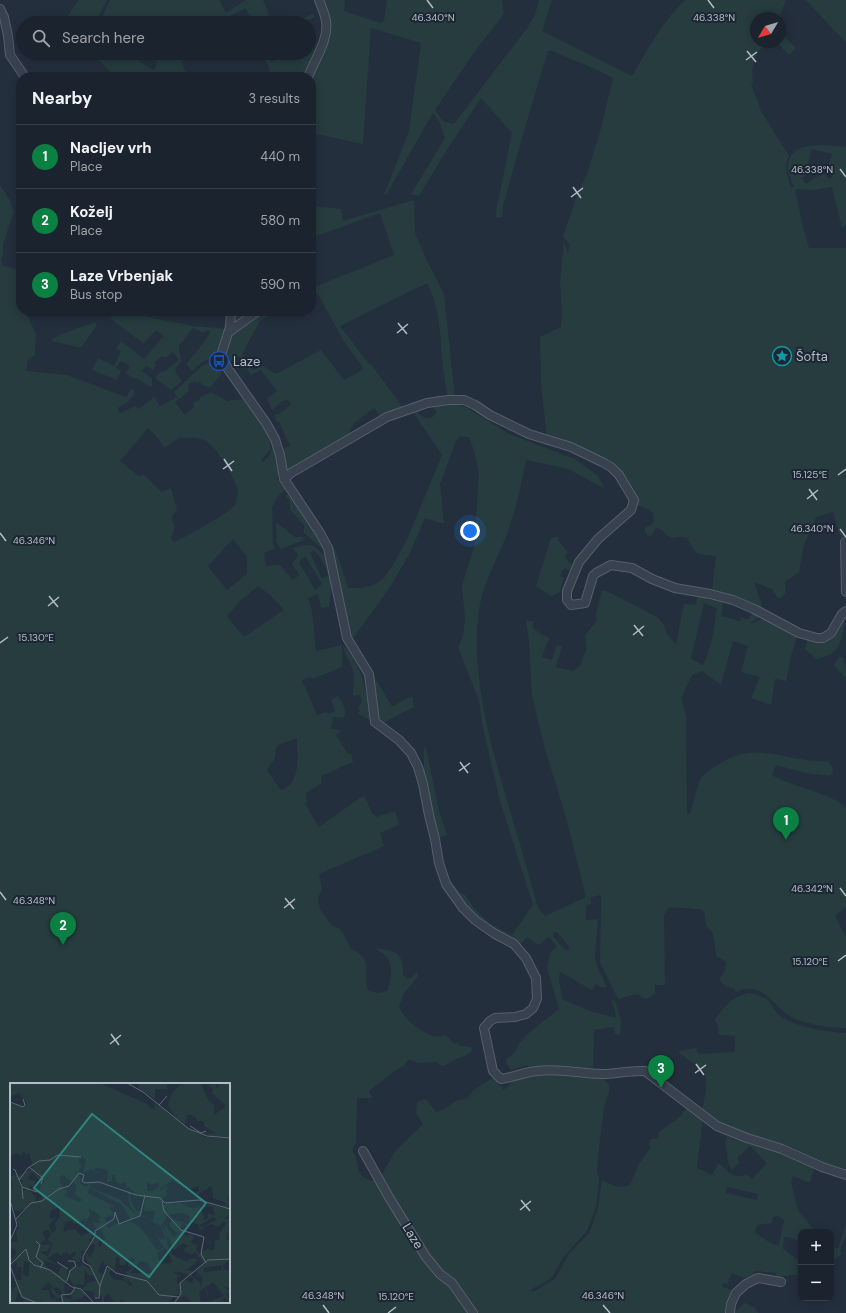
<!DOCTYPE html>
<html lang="en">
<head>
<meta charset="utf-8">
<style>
	body { margin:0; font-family:"DM Sans",sans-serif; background:#282f3a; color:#f1f3f6 }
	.controls { position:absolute; right:12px; bottom:12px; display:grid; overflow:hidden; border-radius:8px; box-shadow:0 2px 10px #0003 }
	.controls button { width:36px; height:36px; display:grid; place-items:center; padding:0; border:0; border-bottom:1px solid #39404a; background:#1b232e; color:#f1f3f6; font:20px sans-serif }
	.compass { position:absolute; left:750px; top:12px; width:36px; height:36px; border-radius:50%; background:#1b232e; box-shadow:0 2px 10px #0003; rotate:232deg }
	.you { position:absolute; left:470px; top:531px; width:14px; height:14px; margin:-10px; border:3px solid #fff; border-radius:50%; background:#1a73e8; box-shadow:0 0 0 6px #1a73e833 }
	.badge { display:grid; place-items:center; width:26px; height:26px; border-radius:50%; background:#0b8043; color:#fff; font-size:13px; font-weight:700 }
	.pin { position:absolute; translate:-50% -33px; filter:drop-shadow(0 1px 2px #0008) }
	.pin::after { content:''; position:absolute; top:21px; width:14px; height:12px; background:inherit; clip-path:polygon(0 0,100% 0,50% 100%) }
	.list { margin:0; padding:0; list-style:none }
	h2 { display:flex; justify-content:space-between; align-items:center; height:52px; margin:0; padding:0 16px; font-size:17px }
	h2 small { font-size:13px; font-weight:400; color:#a0a4aa }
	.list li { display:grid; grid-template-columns:26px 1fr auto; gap:12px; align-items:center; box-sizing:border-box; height:64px; padding:0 16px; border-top:1px solid #39404a }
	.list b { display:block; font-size:15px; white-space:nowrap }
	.list p { margin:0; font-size:13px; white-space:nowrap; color:#a0a4aa }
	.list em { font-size:13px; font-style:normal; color:#a0a4aa }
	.icon { flex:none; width:22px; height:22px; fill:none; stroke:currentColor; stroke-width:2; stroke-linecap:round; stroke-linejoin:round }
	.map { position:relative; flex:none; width:846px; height:1313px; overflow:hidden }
	.search { position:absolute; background:#1b232e; box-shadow:0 2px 10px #0003; left:16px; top:16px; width:300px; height:44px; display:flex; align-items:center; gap:10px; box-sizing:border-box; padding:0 14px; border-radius:22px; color:#a0a4aa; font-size:15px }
	.panel { position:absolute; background:#1b232e; box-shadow:0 2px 10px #0003; left:16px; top:72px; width:300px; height:244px; border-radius:16px }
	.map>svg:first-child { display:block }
	.green { fill:#263c3f; fill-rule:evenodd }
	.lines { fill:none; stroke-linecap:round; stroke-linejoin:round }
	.minor-casing { stroke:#565f6c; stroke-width:10 }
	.minor { stroke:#38414e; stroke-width:8 }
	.ticks { fill:none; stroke:#b4bcc9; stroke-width:1.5 }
	.labels { text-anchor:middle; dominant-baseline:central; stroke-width:4; stroke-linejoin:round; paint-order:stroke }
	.poi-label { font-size:13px; fill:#b4bcc9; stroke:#1d2633; text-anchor:start }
	.street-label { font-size:13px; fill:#b4bcc9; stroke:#1d2633 }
	.inset-road { fill:none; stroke:#5e6776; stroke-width:1 }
	.view { fill:#308480; fill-opacity:0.15; stroke:#308480; stroke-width:2 }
	.inset-edge { fill:none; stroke:#b4bcc9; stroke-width:2 }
	.ticks-label { font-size:10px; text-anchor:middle; fill:#b4bcc9; stroke:#1d2633; stroke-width:4; stroke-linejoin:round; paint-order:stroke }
</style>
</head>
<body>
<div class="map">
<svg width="846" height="1313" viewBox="0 0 846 1313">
	<rect width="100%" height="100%" fill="#242f3e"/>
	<!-- green -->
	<path class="green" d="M79 0H107L95 23 63 22Z
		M110 0H219L226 13 246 0H263L272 23H252L246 8 217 23H105L101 20Z
		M322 0H345L344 11 380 23 384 21 387 0H502L504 14 475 51 435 110 443 121 454 124 528 27 535 15 539 0H552L542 31 632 76C648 49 662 22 685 0H786L779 18H756V42H767C755 53 750 67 753 83L751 84 761 111 789 156C784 167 787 176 791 187L792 188 794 187C792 182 789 175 788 169 786 139 827 145 846 147V225L842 228 832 187 815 190 795 189 803 227 809 248H846V537L841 538 833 512 816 517 804 545 799 572 785 582C786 588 787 595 780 598L777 597 772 589 754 582 765 614 712 592 716 556C710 555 700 556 696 552 692 549 690 542 687 538 672 534 675 545 661 529L656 528 651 536 647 535 645 532V528L652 524 654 521 653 513 650 510 632 503 621 483 607 465 547 438 541 384 540 337 561 327 562 312 560 282 564 242 568 253 570 245 563 236 579 190 587 174 600 132 613 78 595 69 552 51H548L523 134 503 206 502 218 495 217 512 133 481 98 448 148 419 196 411 194 445 138 439 121 433 113 386 195H384L409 131 421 43 371 28 363 144 316 134 313 143H311V77L330 27C330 16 326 10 322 0ZM811 149 832 154 827 172H831L832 177 828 179 826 173 814 178 806 184 802 178 810 173 807 169Z
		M805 0H846V43L809 3Z
		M313 14 315 17 302 23H291Z
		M780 33 796 48 789 55 776 42H780Z
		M322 41 307 77H272L263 53H268L271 62 293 53H309V46Z
		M93 53H127L153 70 156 67 157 58 150 53H180L179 57 188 77H114Z
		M0 185 9 199 14 212 3 244V255L1 260 3 266 21 270V311H25L36 334 35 355 28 359 26 371 67 375 126 397 132 388 135 393 128 402 118 408 120 413 135 406 139 409 154 397 160 406 177 397 174 392 202 366 210 362 215 364 222 374 210 388 202 385 200 382 197 383 196 381 188 384 189 391 175 402 185 415 194 407 193 402 200 400V397L211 392 227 401 244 399 270 433V450L261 460 263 462C271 455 273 449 272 438L280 471 277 476C278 482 281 485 286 489L277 497 272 508 273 544 275 549 264 553 266 566 280 565 293 580 299 575 292 564 298 555 293 548C299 547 307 543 313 546 318 548 320 553 326 556L332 584 329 607 321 608 318 594 308 598 312 611 316 651 342 645V667L313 679 310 677 302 680 317 715 326 712 329 714 335 711 331 700 338 696C343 704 347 709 344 718L333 717 331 729 340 730V732L336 735 348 754 351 753 353 762 321 776 322 783 306 793 307 803 305 804 319 827 364 795 373 815H375L376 817 395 811 399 825 380 833 384 846 319 874 322 889 318 898 320 909 332 926 339 928 343 933 351 949C375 959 362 973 368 990 375 993 381 994 388 990 392 974 395 958 377 950V948C398 952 403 953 403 975L407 979 411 978 417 972 418 976 404 994 399 1006C403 1019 421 1032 433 1036 437 1037 442 1036 446 1035L454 1044 458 1042 460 1046 471 1047 472 1050C468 1056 461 1057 454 1060 449 1062 447 1065 442 1066L436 1062 418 1063 411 1060H408L404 1066 393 1072 369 1091 372 1098H357L356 1143 352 1150C362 1163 352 1178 375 1181L380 1178 395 1151 421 1126 423 1124 416 1113 417 1102 426 1099 436 1112 442 1110 458 1100H462L467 1098 475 1089 494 1077 499 1086H502L503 1090 510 1085 513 1080 540 1073 602 1077 609 1086V1093L604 1107 599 1148 597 1170 599 1179 596 1207 587 1231 564 1256 553 1276C547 1283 538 1284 531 1290L533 1292 555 1279 569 1254 590 1232 598 1208 602 1180C612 1185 619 1189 630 1185L639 1164 647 1153 650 1148 649 1144 650 1141 652 1139H657L659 1136 658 1133 681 1116 687 1107 703 1119 697 1168 712 1175 718 1164H720C728 1173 736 1180 747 1174L752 1179 767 1163 750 1146 737 1158 740 1162 732 1170C725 1161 729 1153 725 1143L727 1136 736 1140 776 1149 846 1178V1180L814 1168 810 1183 793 1176 791 1182 798 1210 816 1232H801V1242L788 1237H784L783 1249 797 1259H801V1274L776 1277V1273L755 1271 753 1276 743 1278 732 1273 727 1284 723 1283 722 1287 732 1290 726 1313H476L436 1269 434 1273 445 1280 471 1313H0ZM148 428 156 436 165 448C169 445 173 441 178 439 183 437 197 438 202 439 215 443 233 475 237 488 239 493 237 501 234 506 231 512 182 539 174 542L171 539 175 527 171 518 177 510 171 488 162 492 143 474 140 477 120 461ZM233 539 247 557V574L227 590 208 566ZM314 550C321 557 326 566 328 576L322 579 310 553ZM305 556 322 584 315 590 299 562ZM258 586 270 595 284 610 244 637 227 616 240 601ZM297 738C297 755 302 781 282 790L279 788 267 770 275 758 276 749 278 745ZM11 1084H229V1302H11ZM727 1187 758 1194 757 1200 726 1193ZM778 1216 784 1220 779 1245 778 1246 769 1242 755 1232 757 1225 772 1223 773 1217Z
		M414 200 415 233 428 263 444 294 455 398H448C446 388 444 378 443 368 440 339 441 309 427 283L340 326 369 364H371L404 409 382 418 374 408C364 416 347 425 349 438L289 471 286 470 281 450 290 446 279 422H277L274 415 281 413 291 404 288 400 282 401 272 410 267 398 277 391 261 370 251 375 239 356 228 363 226 352 232 333 261 311H276L260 321 242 354 253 370 263 366 276 374 321 350 344 380 364 369 343 340 319 296 314 292 311 293V286H317L394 255 380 213 311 238V206L341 209 343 220H346Z
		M236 311H255L249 316 234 324V312Z
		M123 312 193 326 226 329 218 353 215 356 201 363 192 371 186 364 197 351 211 332 207 330 203 333 193 328 179 346 181 361 175 370 177 375 182 381 181 382 171 390 155 378 161 371 164 372 179 360 173 352 165 358 162 356 154 363 156 365 153 370 146 366 142 371 152 378V386L150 387 136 378 135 379 126 374 130 366 121 361 116 368 121 371 117 380 92 370 98 358 114 366 121 351 116 348 121 341 144 359 164 336 156 330 144 343H143L111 319V317Z
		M95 322 97 325 81 348 52 341V339L62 334Z
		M431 403H454L467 408 509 434 575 459 598 476 605 489 568 469 526 460C521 487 515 514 505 539 496 561 485 581 480 604 467 671 494 756 513 821 522 850 530 879 538 908L545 916 586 897 565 814 545 749 532 696 529 642 526 620 534 622 532 628 550 639 546 645 542 657 552 660 557 645 562 646 556 667 573 671C584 665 581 659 587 649L585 635 595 623 597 619 596 614 602 590 611 593 657 617 664 625 667 634 676 644 684 604 696 605 697 595H703L705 598 709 600 716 599 717 602H722L723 605 721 616 740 621 741 617 748 620 753 611 761 615 760 617 751 622 752 624 763 618H767L798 633 793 650 794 651H792L786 681 775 679 771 705 751 698 760 677 741 672 748 646 733 641 721 685 702 671 692 675 681 698 686 716 687 813 690 814C693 805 697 786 701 778 704 773 713 768 718 765 756 738 788 764 828 761 832 766 834 769 832 774L830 776 806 773 776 765 772 775C792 787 832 793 846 808V907L835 916 846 937V1028C834 1029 801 1023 791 1017 771 1005 763 980 736 992L734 988C726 988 724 985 719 979L725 971 726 962 719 957H717C715 950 715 938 712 932 711 929 707 928 706 925 704 920 707 914 702 910 701 909 672 907 668 908L664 915 665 985H655V993L649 998 645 999 637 994 618 999 600 962 601 895 591 897V904L586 906V920L598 919 595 956 598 969 607 987 606 988 600 987 596 984 592 990 560 972 559 978 562 999 590 1011 616 1018 615 1010 611 1000 615 1001 621 1020 620 1035 615 1034 613 1027 594 1030 593 1072 530 1070 527 1065 511 1070 507 1065 506 1059C517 1054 516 1046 524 1038 534 1027 547 1019 559 1009L547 968 550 953 557 947 549 937 538 945 527 937 519 946 473 916 454 893 444 871H446L450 880 460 893 465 895 474 908 489 923 512 935 533 905 500 801 482 723 479 701 458 647 463 636 465 618 462 585 474 547 479 474 475 454 469 437 460 436 456 441 440 484 444 523H440L425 518 410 553 393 582 381 600 351 641 330 544 333 545 341 565 348 588H363L376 584 384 578 395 562 408 537 442 455 411 409 416 408C419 417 431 424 436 412ZM704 603 717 608C714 628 712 647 703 665L691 659ZM557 932 570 948 566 951 553 936V933Z
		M286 494 292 499 325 546V549L321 548 304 533V525L290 510V501L286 497Z
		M277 523 295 537H303L304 540 281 549 276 541 277 533 276 524Z
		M555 537H558V540L568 552 565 558 572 565 573 571 564 568 560 576 564 578 559 593 551 596 536 586 551 538Z
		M846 616C843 629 843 649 829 655 825 657 820 658 816 659L805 649 808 637 816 640 839 623Z
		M343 645C364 670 365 687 370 718L368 719 357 713 360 711 358 708 362 702 360 695 353 696 354 676 352 667 344 650Z
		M839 657H843L846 669V679L834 665Z
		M372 676H374L391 705 393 706 412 696 414 707 381 724 377 717Z
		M424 747 426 748 439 811 447 835 437 838 436 834 439 832 437 828H435L424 776Z
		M749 993C756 994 763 996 769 1001 773 1006 775 1012 780 1016 795 1027 828 1032 846 1033V1174L786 1145 720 1125 702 1112 706 1089 705 1072 678 1052 698 1047 696 1051 700 1054 735 1052V1036L720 1035 718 1033 719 1030 717 1023 714 1021C725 1006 731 997 749 993Z
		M846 1225V1235L840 1251 842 1254 831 1262V1245L838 1249Z
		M745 1303 755 1308 758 1313H734L740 1307Z"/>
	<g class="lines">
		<!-- minor casing -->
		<g class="minor-casing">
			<path id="minor" d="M0 9 4 17 8 36 10 55 25 77
				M308 77C315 59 329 40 326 21 325 14 321 6 319 0
				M231 311 230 327 221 355 228 369 266 423 275 439 280 455 284 479 320 533 328 548 347 638 369 674 375 722 399 740 411 753 418 767 423 784 429 815 435 839 439 863 446 884 463 908 475 920 495 934 514 944 526 958 536 978 537 999 533 1008 526 1014 515 1017 495 1018 490 1021 484 1028 493 1071 501 1079C514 1077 525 1072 537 1071 560 1068 580 1074 602 1074 616 1074 630 1070 645 1071L717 1126 747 1138 782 1149 822 1167 846 1175
				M229 332 258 311
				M284 479 291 473 387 417 427 403 448 400H464L475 405 490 415 529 434 571 447 602 462 611 467 619 475 634 500 631 510 598 539 579 562 567 591V600L571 605 585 603 593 576 596 573 611 565 632 568 652 579 675 588 710 594 733 600 754 609 799 633 817 638H823L831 633 842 614 846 611
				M845 542 846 592
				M363 1151 390 1199 426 1257 440 1274 452 1283 473 1313
				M730 1313 731 1304 736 1293 746 1284 758 1278 781 1282"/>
		</g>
		<!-- minor -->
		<use href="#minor" class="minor"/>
	</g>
	<!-- ticks -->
	<path class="ticks" d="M427 0 433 8M708 0 714 8M747 51 756 62M746 60 757 52M840 169 846 177M573 187 581 198M571 197 583 188M398 323 407 334M397 333 408 324M224 459 232 471M223 469 234 461M838 475 846 469M809 489 817 500M807 499 818 490M840 529 846 537M0 533 6 541M49 596 58 607M48 606 59 597M634 625 643 636M633 635 644 626M0 643 8 637M460 762 468 773M459 771 470 763M840 888 846 896M0 892 6 900M285 898 294 909M284 908 295 899M838 961 846 955M111 1034 119 1045M110 1044 121 1035M696 1064 704 1075M695 1073 706 1065M521 1200 530 1211M520 1210 531 1201M323 1305 329 1313M603 1305 610 1313M388 1313 396 1307"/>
	<!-- icons -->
	<defs>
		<g id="sight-ring" transform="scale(1)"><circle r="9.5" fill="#1d2633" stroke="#0f9aa8" stroke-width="1.5"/><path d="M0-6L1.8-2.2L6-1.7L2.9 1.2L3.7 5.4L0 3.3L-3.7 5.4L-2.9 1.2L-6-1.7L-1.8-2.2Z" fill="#0f9aa8"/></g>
		<g id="bus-ring" transform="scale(1)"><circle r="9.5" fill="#1d2633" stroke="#1a4fb4" stroke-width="1.5"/><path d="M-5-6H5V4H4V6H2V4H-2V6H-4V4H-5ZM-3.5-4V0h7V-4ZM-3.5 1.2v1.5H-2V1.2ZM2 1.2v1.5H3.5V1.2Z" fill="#1a4fb4"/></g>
	</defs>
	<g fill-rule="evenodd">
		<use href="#sight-ring" x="782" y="356"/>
		<use href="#bus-ring" x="219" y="361"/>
	</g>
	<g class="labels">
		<!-- poi labels -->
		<g class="poi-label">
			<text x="796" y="356">Šofta</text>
			<text x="233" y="361">Laze</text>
		</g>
		<!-- street labels -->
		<g class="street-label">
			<text transform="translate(413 1236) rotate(58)">Laze</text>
		</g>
	</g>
	<!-- overview -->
	<g transform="translate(10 1083)">
		<rect width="220" height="220" fill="#242f3e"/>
		<path d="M0 0H3V5V0H90L139 22 140 25 145 26 144 21 149 23 184 49 195 54 220 56V112L217 115 220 117V121H217L220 125 212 123 210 122H216V120L203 115 202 103 186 112 184 110 189 109 188 103 178 107 162 97 153 105 152 103 150 108 158 103 156 111 161 108 151 117 153 122 161 119 164 122 169 119 181 125 190 124 194 133 193 138 199 134 197 130 205 133 203 124 195 123 194 126 195 123 198 121 219 126 220 131 214 136H220V149L216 151 220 150 216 154 217 157H220V177L213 182V186L220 188V205L213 203 219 208 217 212 220 218 215 215 212 216 214 219 199 220 195 204 189 209 191 220H183L175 212 164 220 172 211 170 207 168 206 166 207 170 208V212H165L158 220H118L111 217 108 220 103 218 99 210 94 214V220H89L92 219 91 211 85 215 83 213 85 210 72 206 78 200 86 198 83 192 79 193 75 187 74 202 67 201 65 205 58 193 59 187 69 181 68 184 72 182 69 178 65 180 66 176H61L66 171 65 169 58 172V169L53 170 51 173 47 169 37 176 57 186V199L54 202 55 215 64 217 61 213 64 207 69 206 75 210 84 220 76 212 72 214 74 220H71L74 219 72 215 53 220 51 213 53 211 47 204 43 206 51 214 45 216 47 220H32L31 217 28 220 19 218 13 220 15 216 8 209 5 220H0V203L5 210 3 205 6 204 5 196 11 197 12 184H7L6 193H5L7 180 4 178 2 185 1 182 5 176 10 173 5 174 0 182V177L6 172 5 166 2 165 0 168V159L8 158 6 148 10 145 6 137 19 124 9 128 4 127 0 116V105L3 104 0 93 7 91 9 93 23 85 19 69 17 72 13 68 12 73 6 70 0 73V20L12 24 17 21 9 10 0 14ZM69 72 76 77 73 90 81 86 86 90 88 89 84 88 85 85 95 86 98 89 97 99 102 98V92H105L106 99 112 102V99L116 100V106L109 104 115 106 118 104 126 111 136 112 133 128H145L143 138 131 132 133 128H126L120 114 121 111 126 112 117 107 120 123 126 131 109 116 81 105 80 101 90 100H83L79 101 76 104 70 100V92L67 93 72 82 69 80ZM24 88 35 97 29 105 32 116 26 119 25 113 16 105 13 109 8 97H13L11 102 19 107 20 102 25 105V98L18 96 20 91 23 89 28 96H32ZM53 92 66 102 65 111 72 117 69 119 55 113 58 108 52 106 50 94ZM137 99 142 102 148 99 149 104 143 108H137ZM79 105 111 121 120 135 112 140 130 132 151 143 158 132 172 130 180 133 178 141 162 136 159 142 168 151 164 154 153 140 157 150 151 143 155 155 150 156 143 149 154 164 148 168 130 144 121 138 115 141 106 140 99 145 96 142 92 144 97 140 94 135 104 132 99 124H106L78 110ZM49 124 50 134 45 140 46 147 42 150 39 142 46 134 40 136 39 132 42 127ZM79 125 89 132 90 136H88L90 140 82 139 87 147 94 146 91 148 96 156 92 157V163L88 164 89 156 85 154 80 160 85 162 84 168 80 174 76 170 75 173 84 190 82 191V188L71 180 69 175 72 176 71 168H75L80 158 79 156H83L82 148 71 153 65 146 55 148 53 151 55 140 51 139 62 138 65 141 76 135 74 141 80 133ZM203 134 207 137 191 144 189 142V146L193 147 192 144 202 141 208 144 214 138 216 141 210 149 209 157H205L204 167H199L201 159 193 158 200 160 199 165 189 171 186 166 187 162H192L183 161 181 159 185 153 180 151 177 154 174 150 176 149 170 146 172 140 175 141 174 146 175 142 179 144 180 139 190 142ZM38 147 41 151 37 157 43 160 38 173 29 169 37 168 40 164 41 161 33 162 30 160 36 157 32 149ZM156 151 164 167 174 160 178 163 173 167 181 172 185 169 194 180 184 175 179 176 177 179 163 172 158 164ZM156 165 162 177 161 180 150 181 147 170ZM120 174 126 177 123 180 119 178 118 183 123 185 116 189 118 194 116 192 113 195 118 200 117 195 121 200H123L120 203 115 198 103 196 99 191 101 187 97 184 92 192 88 188 93 177 95 181 93 182H97L105 189 106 175 109 174 110 182H115ZM188 177 194 181 186 188 193 195 190 206V199L181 193 184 189 177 187ZM14 178 20 180 18 194 13 191ZM36 178 51 183 48 191 37 184 34 181ZM130 178 138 180 140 185 138 186H141L143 190H120ZM212 182V187L194 189V185ZM165 188 177 191 184 196 182 198 184 201 176 197 167 202V194L171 193 164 190ZM38 199 43 204 40 207 46 214 44 216H41L39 207H31ZM203 199 214 213 199 219 196 204ZM128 0H157V6H145V16L128 5ZM172 0H191L198 17 204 22V32L216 23 202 10 203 6 198 3 205 0 208 7 209 0H220V55L201 53 194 50 196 48 198 51 205 50 194 43V38H187L185 33 182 35 183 32H177L175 41 166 35 158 23 159 18 162 10Z" fill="#263c3f" fill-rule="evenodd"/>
		<path class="inset-road" d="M117 0 133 9 179 46 197 53 220 55M0 19 13 24 15 22 13 16M149 22 157 13M180 43 191 50 196 48M19 84 33 95 31 101M3 86 5 87 12 104 13 116M9 97 18 85 29 78 40 77 48 72 71 74M12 104 27 109M0 117 7 142 0 158M152 118 154 128 171 147 194 154 191 171 196 180M6 136 21 120 32 118 49 106 59 103 69 90 74 92 72 98 75 100 89 99 126 112 150 115 155 120 189 117 220 126M26 158 30 162 26 174 33 180 30 185M47 179 58 186M0 182 16 166 19 177 24 182 40 187 62 204 71 206 84 220M0 183 12 214 27 220M57 198 60 188 66 183 64 178H58M90 203 97 183 106 190 137 198 149 212 169 214M85 215H89L90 203 80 183 73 179V173L85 153V148L104 136 105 129 109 141 130 133 135 112M53 220 51 212 61 211 65 205M164 220 171 211 170 200 198 177 220 176"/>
		<path class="view" d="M82 31 196 120 139 194 24 105Z"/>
		<rect width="220" height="220" class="inset-edge"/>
	</g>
	<g class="ticks-label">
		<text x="433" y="21">46.340°N</text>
		<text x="714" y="21">46.338°N</text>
		<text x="812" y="173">46.338°N</text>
		<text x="810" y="478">15.125°E</text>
		<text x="812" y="532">46.340°N</text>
		<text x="34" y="544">46.346°N</text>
		<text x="36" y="641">15.130°E</text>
		<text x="812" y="892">46.342°N</text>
		<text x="34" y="904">46.348°N</text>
		<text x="810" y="965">15.120°E</text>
		<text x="323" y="1299">46.348°N</text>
		<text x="603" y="1299">46.346°N</text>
		<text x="396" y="1300">15.120°E</text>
	</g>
</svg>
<div class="controls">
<button>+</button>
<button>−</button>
</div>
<svg class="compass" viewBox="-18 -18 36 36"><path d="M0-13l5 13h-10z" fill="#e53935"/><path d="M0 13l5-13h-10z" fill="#a0a4aa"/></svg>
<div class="you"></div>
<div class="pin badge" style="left:786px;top:840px">1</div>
<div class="pin badge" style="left:63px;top:945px">2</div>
<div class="pin badge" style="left:661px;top:1088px">3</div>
<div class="search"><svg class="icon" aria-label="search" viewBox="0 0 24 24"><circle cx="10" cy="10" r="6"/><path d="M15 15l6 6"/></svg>Search here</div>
<section class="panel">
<h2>Nearby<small>3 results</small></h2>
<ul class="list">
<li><span class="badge">1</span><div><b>Nacljev vrh</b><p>Place</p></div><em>440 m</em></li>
<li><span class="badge">2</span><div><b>Koželj</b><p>Place</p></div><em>580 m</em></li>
<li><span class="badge">3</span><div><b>Laze Vrbenjak</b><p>Bus stop</p></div><em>590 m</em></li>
</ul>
</section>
</div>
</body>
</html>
